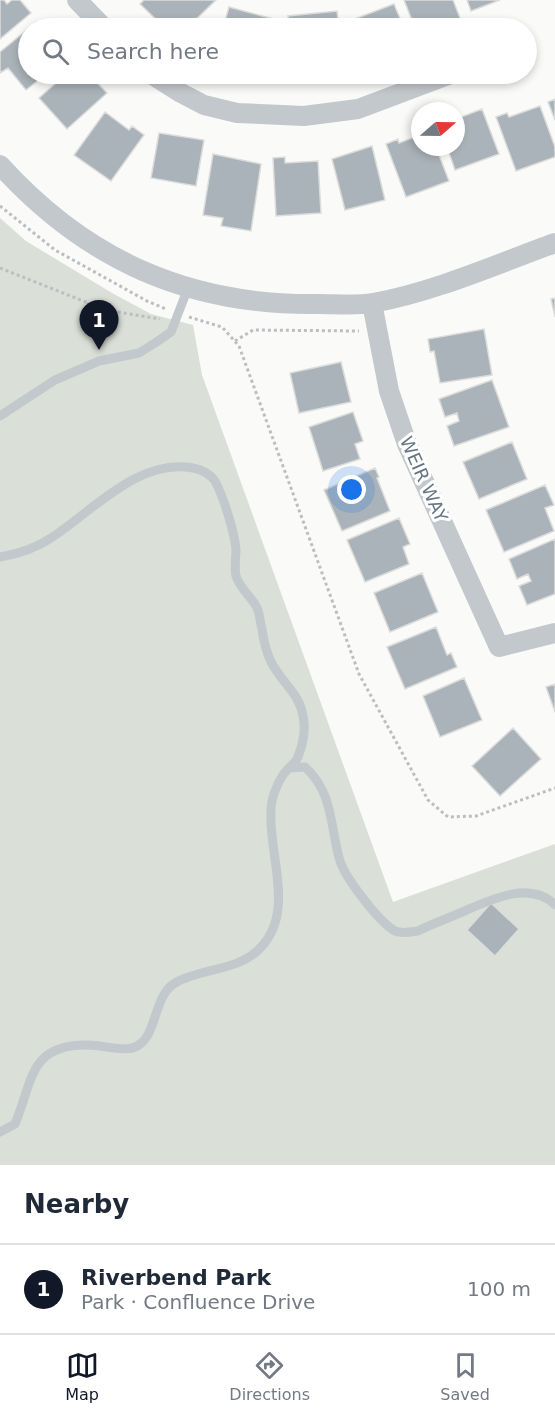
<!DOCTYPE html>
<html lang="en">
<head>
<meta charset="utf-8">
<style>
	body { margin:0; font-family:"DejaVu Sans",sans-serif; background:#f2f2f3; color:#1f2937 }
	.compass { position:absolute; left:411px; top:102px; width:54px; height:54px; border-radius:50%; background:#fff; box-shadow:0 3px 9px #0003; rotate:70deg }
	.you { position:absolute; left:352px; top:490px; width:21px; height:21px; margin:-15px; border:4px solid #fff; border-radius:50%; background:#1a73e8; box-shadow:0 0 0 9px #1a73e833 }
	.badge { display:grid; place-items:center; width:39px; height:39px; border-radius:50%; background:#111827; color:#fff; font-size:20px; font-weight:700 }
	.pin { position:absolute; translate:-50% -50px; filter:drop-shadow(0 2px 3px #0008) }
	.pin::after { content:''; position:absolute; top:32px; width:21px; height:18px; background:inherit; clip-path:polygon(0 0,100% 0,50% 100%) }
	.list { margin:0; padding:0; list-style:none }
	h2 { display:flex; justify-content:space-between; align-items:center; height:78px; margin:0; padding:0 24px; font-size:26px }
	h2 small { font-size:20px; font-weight:400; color:#747a83 }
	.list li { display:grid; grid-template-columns:39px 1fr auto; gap:18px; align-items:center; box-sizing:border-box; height:90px; padding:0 24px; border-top:2px solid #e0e1e3 }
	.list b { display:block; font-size:22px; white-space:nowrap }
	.list p { margin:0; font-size:20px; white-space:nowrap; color:#747a83 }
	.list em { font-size:20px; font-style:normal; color:#747a83 }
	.icon { flex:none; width:33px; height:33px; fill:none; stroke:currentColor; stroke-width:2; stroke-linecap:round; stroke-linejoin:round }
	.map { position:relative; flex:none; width:555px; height:1165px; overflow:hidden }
	.search { position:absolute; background:#fff; box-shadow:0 3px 9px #0003; left:18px; right:18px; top:18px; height:66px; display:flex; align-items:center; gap:15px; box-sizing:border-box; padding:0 21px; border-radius:33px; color:#747a83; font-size:22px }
	.sheet { height:168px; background:#fff }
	nav { display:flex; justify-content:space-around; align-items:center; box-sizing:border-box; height:84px; border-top:2px solid #e0e1e3; background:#fff; font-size:16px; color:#747a83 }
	nav a { display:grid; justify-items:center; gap:3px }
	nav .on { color:#111827 }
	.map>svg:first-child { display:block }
	.green { fill:#dadfd7 }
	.building { fill:#aab3b9; stroke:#dcdcda; stroke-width:1.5 }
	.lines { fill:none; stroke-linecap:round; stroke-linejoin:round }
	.path { stroke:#bbbfc2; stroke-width:3; stroke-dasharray:3 3; stroke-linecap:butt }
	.service { stroke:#c3c8cc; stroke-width:9 }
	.minor { stroke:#c3c8cc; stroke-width:20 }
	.labels { text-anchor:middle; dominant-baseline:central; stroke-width:6; stroke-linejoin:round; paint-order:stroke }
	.street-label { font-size:18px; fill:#657683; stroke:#fff }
</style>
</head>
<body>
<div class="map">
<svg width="555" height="1165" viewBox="0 0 555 1165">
	<rect width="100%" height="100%" fill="#fafaf8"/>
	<!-- green -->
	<path class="green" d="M0 218 26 241 112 293 151 314 193 325 202 375 393 902 555 844V1165H0Z"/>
	<!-- building -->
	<path class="building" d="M0 0H4L7 4 12 0H20L31 13 0 39Z
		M144 0H216L187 28H165L140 4Z
		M404 0H453L462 23 450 28 448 23 433 28H415Z
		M467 0H500L471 11Z
		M394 4 404 28H355L352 20Z
		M229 7 274 19 271 28H223Z
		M337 11 339 28H290L288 16Z
		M36 22 41 28H29Z
		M28 29V74H46L26 90 8 68 0 73V52Z
		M66 74H89L107 93 67 129 39 98Z
		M555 99V120L548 102Z
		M540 106 555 147V157L516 171 496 117 507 113 509 117Z
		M482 109 499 154 455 170 447 147H456V119Z
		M105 112 129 130 132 126 144 135 111 181 74 155Z
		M159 133 204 140 196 186 151 178Z
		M420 135V147H436L449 181 406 197 386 144 398 139 399 143Z
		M372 146 385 200 345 210 332 159Z
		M213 154 261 164 251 231 221 226 223 218 203 215Z
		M285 157V163L318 161 321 213 276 216 273 158Z
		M555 298V317L551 299Z
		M484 329 492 375 440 383 434 351 430 352 428 339Z
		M341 362 351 402 299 413 290 373Z
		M492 380 509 427 454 446 447 426 459 421 457 413 445 417 439 399Z
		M353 412 363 441 355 444 360 459 323 471 309 427Z
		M512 442 527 479 479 499 463 462Z
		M375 468 379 477 377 478 390 511 342 531 324 490Z
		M545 485 554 505 545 508 554 531 504 552 486 510Z
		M399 518 410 544 403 547 409 564 365 582 347 540Z
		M555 539V594L527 605 519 586 531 581 528 574 517 579 509 559Z
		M422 573 438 612 390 632 374 593Z
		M436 627 447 655 451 653 457 667 405 689 387 647Z
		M464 678 482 720 440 737 423 696Z
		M555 684V712L546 687Z
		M513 728 541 759 500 796 472 766Z
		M491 903 519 929 495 956 467 930Z"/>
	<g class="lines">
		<!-- path -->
		<path class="path" d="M0 206 55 250 147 301 166 309
			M0 268 106 310 160 319
			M189 317 222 327 239 346 359 674 428 800 448 817 476 816 555 788
			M235 341 253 330 359 331"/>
		<!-- service -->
		<path class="service" d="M0 416 55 380 99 361 139 353 155 343 171 332 188 288
			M0 557C18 554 36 548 51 538 93 511 138 458 193 468 201 469 210 474 215 481 224 498 234 531 236 549 236 558 234 568 236 576 240 589 252 597 257 608 260 614 260 623 262 629 264 643 267 658 276 670 286 686 300 696 303 716 306 729 303 746 297 759 293 765 287 769 283 775 276 785 271 800 271 811 268 856 298 916 256 952 234 971 199 969 175 983 152 996 158 1042 132 1048 118 1051 102 1045 88 1045 29 1044 33 1081 15 1124L0 1132
			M289 768 305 767C334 793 330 828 340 861 346 879 379 922 395 931 402 934 410 932 418 931 432 924 446 919 460 913 488 901 530 879 555 905"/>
		<!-- minor -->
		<path class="minor" d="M77 0 104 28
			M151 74 181 93 204 105 237 113 304 116 358 109 451 74
			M0 165C87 261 190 306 319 304 336 304 356 306 373 303 434 292 497 264 555 243
			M372 303 389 391 407 444 499 647 555 633"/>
	</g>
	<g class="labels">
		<!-- street labels -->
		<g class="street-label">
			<text transform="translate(424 479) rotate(66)">WEIR WAY</text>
		</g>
	</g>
</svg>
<svg class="compass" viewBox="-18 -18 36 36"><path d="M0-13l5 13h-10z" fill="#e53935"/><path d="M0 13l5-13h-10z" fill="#747a83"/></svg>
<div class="you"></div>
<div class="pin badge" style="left:99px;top:350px">1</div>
<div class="search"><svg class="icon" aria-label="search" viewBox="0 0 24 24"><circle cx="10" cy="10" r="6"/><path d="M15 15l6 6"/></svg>Search here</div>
</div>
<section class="sheet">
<h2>Nearby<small></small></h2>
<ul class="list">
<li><span class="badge">1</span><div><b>Riverbend Park</b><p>Park · Confluence Drive</p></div><em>100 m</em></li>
</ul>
</section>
<nav>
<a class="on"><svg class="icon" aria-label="map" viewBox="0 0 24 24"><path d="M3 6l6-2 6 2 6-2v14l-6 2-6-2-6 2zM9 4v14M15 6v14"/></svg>Map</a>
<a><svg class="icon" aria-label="directions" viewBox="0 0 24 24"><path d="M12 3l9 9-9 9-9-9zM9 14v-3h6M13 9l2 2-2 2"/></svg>Directions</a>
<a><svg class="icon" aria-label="saved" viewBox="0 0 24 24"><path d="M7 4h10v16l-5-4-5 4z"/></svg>Saved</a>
</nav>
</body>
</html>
